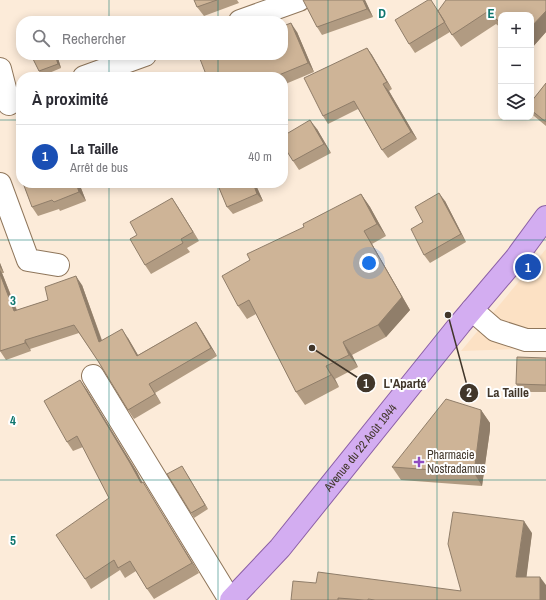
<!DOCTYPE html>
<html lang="fr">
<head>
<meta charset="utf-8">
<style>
	body { margin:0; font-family:"Archivo Narrow",sans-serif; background:#f7f7f7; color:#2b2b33 }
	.controls { position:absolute; right:12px; top:12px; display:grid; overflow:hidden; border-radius:8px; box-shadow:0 2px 10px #0003 }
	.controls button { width:36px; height:36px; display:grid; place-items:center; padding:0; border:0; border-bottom:1px solid #e1e1e2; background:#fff; color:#2b2b33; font:20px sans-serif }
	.you { position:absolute; left:369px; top:263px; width:14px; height:14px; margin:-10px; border:3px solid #fff; border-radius:50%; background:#1a73e8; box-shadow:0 0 0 6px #1a73e833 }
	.badge { display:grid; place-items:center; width:26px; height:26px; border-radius:50%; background:#8f4cc1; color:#fff; font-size:13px; font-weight:700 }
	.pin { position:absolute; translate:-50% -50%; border:2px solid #fff; box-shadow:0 1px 4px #0006 }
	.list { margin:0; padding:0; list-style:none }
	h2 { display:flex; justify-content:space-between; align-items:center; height:52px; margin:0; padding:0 16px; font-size:17px }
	h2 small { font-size:13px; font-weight:400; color:#7c7c81 }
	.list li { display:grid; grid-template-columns:26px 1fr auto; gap:12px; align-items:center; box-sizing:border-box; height:64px; padding:0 16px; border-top:1px solid #e1e1e2 }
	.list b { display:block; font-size:15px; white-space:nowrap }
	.list p { margin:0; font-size:13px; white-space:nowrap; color:#7c7c81 }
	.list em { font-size:13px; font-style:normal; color:#7c7c81 }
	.icon { flex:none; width:22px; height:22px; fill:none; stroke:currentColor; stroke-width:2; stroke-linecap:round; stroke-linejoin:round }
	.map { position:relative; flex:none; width:546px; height:600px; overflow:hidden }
	.search { position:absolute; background:#fff; box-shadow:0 2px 10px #0003; left:16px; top:16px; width:272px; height:44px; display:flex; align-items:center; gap:10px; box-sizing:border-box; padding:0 14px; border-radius:16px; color:#7c7c81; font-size:15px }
	.panel { position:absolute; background:#fff; box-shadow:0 2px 10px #0003; left:16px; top:72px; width:272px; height:116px; border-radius:16px }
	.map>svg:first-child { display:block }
	.built { fill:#fce1c4 }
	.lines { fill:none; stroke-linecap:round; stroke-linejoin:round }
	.minor-casing { stroke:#8f765b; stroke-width:24 }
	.primary-casing { stroke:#8c60a6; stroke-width:24 }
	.minor { stroke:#fff; stroke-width:22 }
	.primary { stroke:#d3adf1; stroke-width:22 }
	.wall { fill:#b19b82 }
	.shaded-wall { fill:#907e6a }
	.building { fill:#ceb497; stroke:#907e6a }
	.grid { fill:none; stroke:#0f766e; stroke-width:1; stroke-opacity:0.55 }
	.poi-dot { fill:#8f4cc1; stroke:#fff; stroke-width:1.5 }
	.labels { text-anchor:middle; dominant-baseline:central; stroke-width:4; stroke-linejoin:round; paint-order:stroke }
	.street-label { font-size:12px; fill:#41362a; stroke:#fff }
	.poi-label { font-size:12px; fill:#41362a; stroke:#fff; text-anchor:start }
	.grid-label { font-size:13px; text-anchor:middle; font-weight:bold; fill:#0f766e; stroke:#fff; stroke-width:4; stroke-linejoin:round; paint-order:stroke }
	.leader { fill:none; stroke:#41362a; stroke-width:1.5 }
	.callout-dot { fill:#41362a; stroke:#fff; stroke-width:1.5 }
	.mark-label { font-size:12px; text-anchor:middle; font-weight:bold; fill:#fff }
	.callout-label { font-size:13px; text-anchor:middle; font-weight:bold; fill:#41362a; stroke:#fff; stroke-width:4; stroke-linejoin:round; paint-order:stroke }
</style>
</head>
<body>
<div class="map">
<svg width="546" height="600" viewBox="0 0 546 600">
	<rect width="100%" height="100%" fill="#fcebd9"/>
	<!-- built -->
	<path class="built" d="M546 249V348L461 351Z"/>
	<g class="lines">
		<!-- minor casing -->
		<g class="minor-casing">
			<path id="minor" d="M240 21 299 0
				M0 69 9 104
				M84 77 145 55
				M0 184 28 260 58 265
				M472 310 495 330 526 340H546
				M93 376 230 600"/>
		</g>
		<!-- primary casing -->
		<g class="primary-casing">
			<g id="primary">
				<path id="s1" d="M231 600 280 548 460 324 516 258 546 217"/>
			</g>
		</g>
		<!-- minor -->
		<use href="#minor" class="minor"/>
		<!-- primary -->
		<use href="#primary" class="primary"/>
	</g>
	<!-- wall -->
	<path class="wall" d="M194 0H237L239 3 204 16 197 7Z
		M303 0H365L373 17 322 35 317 27Z
		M546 0V32L531 49V15H501V28L496 24 461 47 450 32 415 53 409 44 439 11Z
		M297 32 314 72 283 85V77H207Z
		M367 48 372 55 392 89 389 91 417 139 388 158 382 150 358 109 328 124 323 116Z
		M31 55H57L61 68 42 76 39 71Z
		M546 83V126L534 116 531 113V102Z
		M317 129 331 153 299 170 293 161Z
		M283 153 287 162 283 165Z
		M23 183H79L86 201 60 211 59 209 38 216 32 207Z
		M217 183H255L263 201 233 214 227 207Z
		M361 194 370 207 386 236 372 244 410 310 386 337 352 355 358 367 335 379 339 387 305 405 296 392 256 314 247 319 238 306 250 260 304 227Z
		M172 198 199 241 187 248 190 252 151 274 145 265 137 235Z
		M445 201 466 242 430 263 424 255 423 222Z
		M0 263 4 273H2L17 310 48 300 82 285 102 340 128 338 138 355 196 322 202 331 217 356 155 393 161 403 134 419 128 410 98 361 79 333 30 349 31 351 6 360 0 351Z
		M546 358V392H522L516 384Z
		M80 380 87 390 137 472 142 483 149 492 199 573 154 599 147 589 136 571 125 578 120 570 91 589 85 579 109 498 83 447 73 451 67 442Z
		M481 410 490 423V430L482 486 401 480 392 467Z
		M185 471 208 509 194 518 191 513Z
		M532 533 526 577 546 600H291L316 583 461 591Z"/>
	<!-- shaded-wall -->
	<path class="shaded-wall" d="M363 0H365L373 17 367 9Z
		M546 11V32L531 49V27Z
		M291 23 297 32 314 72 308 63Z
		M367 48 372 55 392 89 387 82Z
		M55 55H57L61 68 58 64Z
		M383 84 389 91 417 139 411 132Z
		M310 120 317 129 331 153 324 144Z
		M283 153 287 162 283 156Z
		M76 183H79L86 201 79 192Z
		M253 183H255L263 201 257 194Z
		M439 193 445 201 466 242 461 234Z
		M361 194 370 207 386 236 377 224Z
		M172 198 178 207 199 241 193 232Z
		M364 231 372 244 410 310 386 337 378 325Z
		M0 263 4 273 0 267Z
		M0 270 2 273 20 319 14 311 0 274Z
		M76 276 82 285 105 350 99 342Z
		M196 322 202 331 217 356 211 348Z
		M122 329 128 338 143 364 137 356Z
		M25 340 30 349 31 351 25 343Z
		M343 342 352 355 358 367 349 355Z
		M326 366 335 379 339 387 331 375Z
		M80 380 87 390 137 472 148 493 141 483Z
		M149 384 155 393 161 403 155 394Z
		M481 410 490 423V430L482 486 474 473Z
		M182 466 185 471 208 509 205 505Z
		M143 482 149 492 199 573 192 563Z
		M524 521 532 533 525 589 516 577Z
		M540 577 546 585V600H540Z"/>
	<!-- building -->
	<path class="building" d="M194 0H217L197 7Z
		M303 0H363L367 9 317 27Z
		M428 0H431L445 22 409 44 395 20Z
		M446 0H546V11L531 27V15H501V23L487 12 452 35 438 11Z
		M291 23 308 63 274 77H207L200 59 212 55H283V26Z
		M367 48 387 82 383 84 411 132 382 150 354 101 323 116 304 78Z
		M31 55H55L58 64 39 71Z
		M546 83V122L531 110V102Z
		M310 120 324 144 293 161 283 145V136Z
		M21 171V178L19 172Z
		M23 183H76L79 192 54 202 52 200 32 207Z
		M217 183H253L257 194 227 207Z
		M439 193 461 234 424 255 411 229 423 222 415 207Z
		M361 194 377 224 364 231 402 297 378 325 343 342 349 355 326 366 331 375 296 392 249 300 238 306 222 276 250 260 247 254 304 227 303 224Z
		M172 198 193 232 181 239 183 243 145 265 130 239 137 235 130 222Z
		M0 274 14 311 48 300 45 287 76 276 99 342 122 329 137 356 196 322 211 348 149 384 155 394 128 410 98 361 74 325 25 340V343L0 351Z
		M517 357 546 358V385L516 384Z
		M80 380 130 463 141 483 143 482 192 563 147 589 130 561 118 568 114 560 85 579 56 535 109 498 77 436 67 442 44 401Z
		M446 399 481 410V418L474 473 392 467Z
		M182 466 205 505 191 513 167 474Z
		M453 512 524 521 516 577H540V600H375L368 599V600H364L338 598V600H291L293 581 316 583 318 572 461 591 448 544Z"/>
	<!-- grid -->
	<path class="grid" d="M109 0V21M218 0V21M328 0V600M437 0V600M109 55V77M218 55V77M0 120H21M283 120H546M109 183V600M218 183V600M0 240H546M0 360H546M0 480H546"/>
	<!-- markers -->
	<path class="poi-dot" d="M417 456h4v4h4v4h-4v4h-4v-4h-4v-4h4z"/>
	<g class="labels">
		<!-- street labels -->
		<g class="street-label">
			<text stroke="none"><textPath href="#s1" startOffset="200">Avenue du 22 Août 1944</textPath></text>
		</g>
		<!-- poi labels -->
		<g class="poi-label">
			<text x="427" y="455">Pharmacie<tspan x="427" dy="14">Nostradamus</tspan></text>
		</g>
	</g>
	<g class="grid-label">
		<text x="382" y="18">D</text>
		<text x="491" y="18">E</text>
		<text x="13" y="305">3</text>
		<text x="13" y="425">4</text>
		<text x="13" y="545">5</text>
	</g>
	<!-- callouts -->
	<path class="leader" d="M312 348L366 383M448 315L469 393"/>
	<g class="callout-dot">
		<circle cx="312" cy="348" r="4"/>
		<circle cx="448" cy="315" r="4"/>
		<circle cx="366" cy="383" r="10"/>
		<circle cx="469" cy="393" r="10"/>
	</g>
	<g class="mark-label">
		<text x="366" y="388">1</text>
		<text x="469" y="397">2</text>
	</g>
	<g class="callout-label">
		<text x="405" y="388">L'Aparté</text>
		<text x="508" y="397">La Taille</text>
	</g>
</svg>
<div class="controls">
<button>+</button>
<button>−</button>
<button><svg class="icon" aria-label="layers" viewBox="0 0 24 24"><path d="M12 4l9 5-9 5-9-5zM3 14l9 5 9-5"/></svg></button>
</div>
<div class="you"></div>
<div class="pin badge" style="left:528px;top:267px;background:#1a4fb4">1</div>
<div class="search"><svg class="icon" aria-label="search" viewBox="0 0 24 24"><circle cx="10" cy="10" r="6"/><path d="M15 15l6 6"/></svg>Rechercher</div>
<section class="panel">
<h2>À proximité<small></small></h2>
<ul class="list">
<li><span class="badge" style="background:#1a4fb4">1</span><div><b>La Taille</b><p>Arrêt de bus</p></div><em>40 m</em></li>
</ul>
</section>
</div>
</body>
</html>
